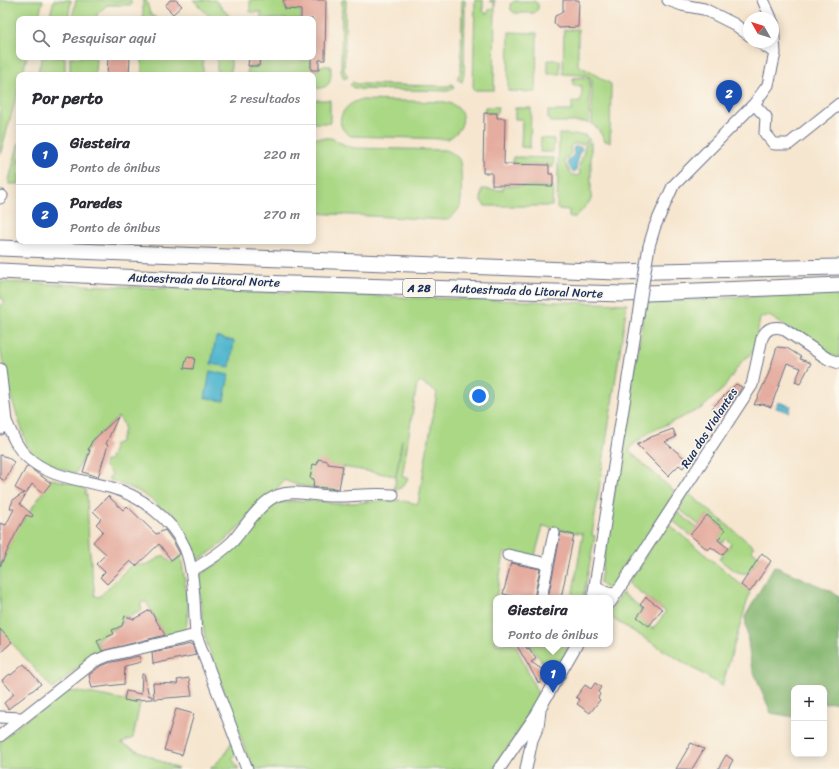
<!DOCTYPE html>
<html lang="pt">
<head>
<meta charset="utf-8">
<style>
	body { margin:0; font-family:Sriracha,sans-serif; background:#f7f7f7; color:#2b2b33 }
	.controls { position:absolute; right:12px; bottom:12px; display:grid; overflow:hidden; border-radius:8px; box-shadow:0 2px 10px #0003 }
	.controls button { width:36px; height:36px; display:grid; place-items:center; padding:0; border:0; border-bottom:1px solid #e1e1e2; background:#fff; color:#2b2b33; font:20px sans-serif }
	.compass { position:absolute; left:743px; top:12px; width:36px; height:36px; border-radius:50%; background:#fff; box-shadow:0 2px 10px #0003; rotate:309deg }
	.you { position:absolute; left:479px; top:396px; width:14px; height:14px; margin:-10px; border:3px solid #fff; border-radius:50%; background:#1a73e8; box-shadow:0 0 0 6px #1a73e833 }
	.badge { display:grid; place-items:center; width:26px; height:26px; border-radius:50%; background:#d93025; color:#fff; font-size:13px; font-weight:700 }
	.pin { position:absolute; translate:-50% -33px; filter:drop-shadow(0 1px 2px #0008) }
	.pin::after { content:''; position:absolute; top:21px; width:14px; height:12px; background:inherit; clip-path:polygon(0 0,100% 0,50% 100%) }
	.popup { position:absolute; left:493px; top:595px; width:120px; height:52px; box-sizing:border-box; display:grid; place-content:center; border-radius:8px; background:#fff; filter:drop-shadow(0 1px 3px #0005); font-size:13px; white-space:nowrap; color:#7c7c81 }
	.popup b { font-size:15px; color:#2b2b33 }
	.popup::after { content:''; position:absolute; left:50%; top:100%; margin-left:-8px; border:8px solid transparent; border-top-color:#fff }
	.list { margin:0; padding:0; list-style:none }
	h2 { display:flex; justify-content:space-between; align-items:center; height:52px; margin:0; padding:0 16px; font-size:17px }
	h2 small { font-size:13px; font-weight:400; color:#7c7c81 }
	.list li { display:grid; grid-template-columns:26px 1fr auto; gap:12px; align-items:center; box-sizing:border-box; height:60px; padding:0 16px; border-top:1px solid #e1e1e2 }
	.list b { display:block; font-size:15px; white-space:nowrap }
	.list p { margin:0; font-size:13px; white-space:nowrap; color:#7c7c81 }
	.list em { font-size:13px; font-style:normal; color:#7c7c81 }
	.icon { flex:none; width:22px; height:22px; fill:none; stroke:currentColor; stroke-width:2; stroke-linecap:round; stroke-linejoin:round }
	.map { position:relative; flex:none; width:839px; height:769px; overflow:hidden }
	.search { position:absolute; background:#fff; box-shadow:0 2px 10px #0003; left:16px; top:16px; width:300px; height:44px; display:flex; align-items:center; gap:10px; box-sizing:border-box; padding:0 14px; border-radius:8px; color:#7c7c81; font-size:15px }
	.panel { position:absolute; background:#fff; box-shadow:0 2px 10px #0003; left:16px; top:72px; width:300px; height:172px; border-radius:8px }
	.map>svg:first-child { display:block }
	.green { fill:#aad885; stroke:#628472 }
	.forest { fill:#87b872; stroke:#517468 }
	.water { fill:#50b6ce; stroke:#367296 }
	.building { fill:#e5ada0 }
	.lines { fill:none; stroke-linecap:round; stroke-linejoin:round }
	.minor-casing { stroke:#686f86; stroke-width:13 }
	.highway-casing { stroke:#686f86; stroke-width:17 }
	.minor { stroke:#fff; stroke-width:11 }
	.highway { stroke:#fff; stroke-width:15 }
	.minor-bridge-casing { stroke:#686f86; stroke-width:13; stroke-linecap:butt }
	.minor-bridge { stroke:#fff; stroke-width:11 }
	.labels { text-anchor:middle; dominant-baseline:central; stroke-width:3; stroke-linejoin:round; paint-order:stroke }
	.shield { fill:#fbf7ec; stroke:#5e6b89; stroke-width:1 }
	.shield-label { font-size:11px; font-weight:bold; fill:#1b2f5e }
	.street-label { font-size:12px; fill:#1b2f5e; stroke:#fbf7ec }
</style>
</head>
<body>
<div class="map">
<svg width="839" height="769" viewBox="0 0 839 769">
	<rect width="100%" height="100%" fill="#fbf7ec"/>
	<filter id="ink" filterUnits="userSpaceOnUse"><feTurbulence type="fractalNoise" baseFrequency=".025" numOctaves="2"/><feDisplacementMap in="SourceGraphic" scale="8" xChannelSelector="R" yChannelSelector="G"/><feConvolveMatrix kernelMatrix="1 2 1 2 8 2 1 2 1" color-interpolation-filters="sRGB"/></filter>
	<filter id="wash" filterUnits="userSpaceOnUse"><feTurbulence type="fractalNoise" baseFrequency=".012" numOctaves="4" result="noise"/><feDisplacementMap in="SourceGraphic" scale="16" xChannelSelector="R" yChannelSelector="G"/><feGaussianBlur stdDeviation="0.9" result="paint"/><feColorMatrix in="noise" values="0 0 0 0 0 0 0 0 0 0 0 0 0 0 0 0 0 1.4 0 .05"/><feComposite in="paint" operator="in"/></filter>
	<g filter="url(#wash)">
		<rect width="100%" height="100%" fill="#f6e6cf"/>
		<!-- green -->
		<path class="green" d="M0 0H43L38 19H19V57H27L22 75H19V87L0 155Z
			M54 0H71L68 19H49Z
			M76 0H131V5H107L97 14V19H72Z
			M143 0H146L150 13 157 19H143Z
			M193 0H215L232 19H212Z
			M250 0H284L285 9 301 10V19H261V12H250Z
			M342 0H346L344 70 348 77 344 79 341 71Z
			M462 0H465L464 74 462 82 457 79 461 71Z
			M475 0H483V11L487 14 490 9H494V2H491L490 0H495L494 90H473Z
			M515 1H534L538 4V9L534 13H515L511 10 510 4Z
			M578 29V65L611 84 610 142 605 141 598 129 592 124V79L586 75 563 74 564 30Z
			M509 32 537 33 536 92 508 91Z
			M42 57H65V75H37Z
			M70 57H96L95 75H70Z
			M142 57H203V75H142Z
			M217 57H231V75H217Z
			M260 57H300V60H311V70H319V66H331C331 82 331 89 313 88V75H247L248 66H259Z
			M548 60H560V74H548Z
			M585 77 590 80 589 123 585 122H551L548 118V111H572V102H581L582 86H573V78Z
			M353 82 357 84 442 86H448L452 84 454 88 448 91 359 89 352 87 350 85Z
			M313 100H330V123H313Z
			M360 100 445 102C468 107 468 128 448 139L351 136C332 126 341 105 360 100Z
			M485 107H498L497 113H484Z
			M515 108H531L530 148 521 147 522 119H515Z
			M559 134 585 135 590 140 583 144H573L570 147 571 153 564 161 571 174 577 176 580 174 579 164 581 162C582 155 585 152 585 145L591 142V200L576 217H569V210L557 209Z
			M313 138H331L347 146 354 148 446 150C451 152 456 155 459 159 462 164 462 201 460 206 457 213 452 216 447 220L313 213Z
			M541 138 554 139 553 152H540Z
			M19 142V184H9V180Z
			M513 157 554 158 553 167H549V165L513 164Z
			M503 186H553L552 206H485L481 201 482 189 503 190Z
			M0 282 426 298 627 304 592 535 595 536 583 598H572L583 534 543 526 534 559 504 553 496 598V644H515L540 698 494 769H252L205 638 198 582 200 576 204 572 220 562 248 534 264 513 271 507 280 502 315 500 335 504 398 500 418 504 437 392 420 382 417 384 402 477 408 478C405 484 402 489 394 490L402 440 396 476 343 467 338 492 297 485 284 480C270 497 213 559 193 561L162 510 155 502 138 491 108 479 112 474 104 466 105 461H109L114 448 113 445 120 442C123 431 128 426 118 417L92 441 75 474 43 462 28 448 11 397 0 349V305L4 303V299L0 298Z
			M839 291V358L833 356 771 317 768 316 761 317 760 319 753 352 742 361 723 389 702 408 650 432 633 445 629 451 675 492 612 589 604 587 600 582 645 303Z
			M52 479C63 482 77 483 86 490L85 494 87 495 89 545 95 596 99 597 133 563 136 566 148 564 164 555 171 563 181 555 188 605 186 632 166 638 146 601 140 604 142 609 128 617 125 616 122 624 96 640 103 655 86 661 53 689 0 630V567L16 531Z
			M688 493 754 547 751 550 760 557 748 573C736 575 728 566 719 559L731 544 726 539 722 543 718 539 725 530 707 515 699 525 678 508Z
			M677 512 697 528 690 535 672 520Z
			M667 523 750 592 722 686 610 617V611L622 593 643 609 638 617 653 629 666 612 628 583Z
			M527 644H569L563 660 555 673 544 664 530 646Z
			M62 690 93 694 140 703 133 738 121 743 178 769H0V741Z
			M232 741 236 755 232 758 239 769H210L224 756Z"/>
		<!-- forest -->
		<path class="forest" d="M774 566 831 591 839 597V702L824 703V688H794V717L771 713 751 665 745 617Z"/>
		<!-- water -->
		<path class="water" d="M574 147H581L582 149 578 155V161C575 164 578 169 575 172L572 171 568 163V160C573 156 575 155 573 149Z
			M216 337 234 341 230 367 211 364Z
			M210 371 229 375 224 401 205 398Z
			M778 402 791 406 789 412 776 408Z"/>
		<g id="blocks">
			<!-- building -->
			<path class="building" d="M170 0H176L182 6 173 14 165 6Z
				M283 0H326L325 60H319V70H311V57H313V19H301V10L285 9Z
				M563 0H579L578 27 559 28 554 23 555 16 563 12Z
				M108 57H130L129 75H107Z
				M249 57H260L259 66H248Z
				M484 113H497V118H505L504 164 549 165V174H553V186L492 185V173H483Z
				M777 347 787 348 801 357 800 359 811 363 800 384 795 382 801 368 787 363 771 407 763 404 754 405 768 375Z
				M187 357 195 358 193 369 184 368Z
				M736 384 742 387 724 415 712 408Z
				M118 417 106 444 108 445 98 477 83 472 90 450H88L92 441Z
				M673 429 676 437 665 442 688 461 683 468 679 465 668 476 637 445 651 437Z
				M0 455 7 457 14 462 5 481 0 478Z
				M318 459 328 461V464L343 466 339 489 313 487 314 479 310 478 313 464 317 465Z
				M27 466 51 483 43 493 32 484 20 504 33 515 32 517 26 515 15 535 0 566V523L6 525 14 509 10 508 13 500 24 493 15 488Z
				M108 496 123 510 127 506 156 534 165 530 173 541 180 554 171 560 159 544 136 566 130 561 107 584 100 577 105 572 96 564 106 554 93 542 103 531 96 524 101 519 93 511Z
				M707 515 725 530 718 540 728 548 722 555 711 547 708 550 690 535Z
				M561 532 574 535 561 598H548Z
				M762 553 771 561 750 592 741 585Z
				M511 563 540 569 534 598H524L503 594Z
				M646 597 662 609 649 626 637 617 644 608 640 605Z
				M150 610 165 635 102 651 97 641 114 634 112 630 122 626 125 616 134 619Z
				M0 629 12 642 0 653Z
				M192 644 196 655 153 664 152 652Z
				M516 644H524L527 649 529 648 536 659 531 662 546 672 539 684Z
				M139 656 141 662 125 666 124 684 92 688 89 675 99 667 109 663Z
				M24 664 41 684 8 709 4 703 14 694 2 680 10 674 11 675Z
				M142 674H144L149 696H152V699L135 700 134 702 124 700 126 691 141 694Z
				M189 678 192 696 154 699 153 683 178 684 177 680Z
				M595 683 601 687 598 692 600 694 598 698 600 700 590 713 577 704 580 700 576 697 585 685 591 689Z
				M176 709 194 714 182 755 164 750Z
				M691 743 704 749 692 769H676Z
				M726 755 733 760 728 769H718Z"/>
		</g>
	</g>
	<g filter="url(#ink)">
		<use href="#blocks" fill-opacity="0" stroke="#686f86" stroke-width="1"/>
		<g class="lines">
			<!-- minor casing -->
			<g class="minor-casing">
				<path id="minor" d="M668 0 682 5 704 9 734 24 749 35
					M763 0 771 18
					M759 42 775 53
					M754 104 766 117 765 133 774 144H789L839 104
					M0 198 2 196
					M649 246 655 226 673 186 754 104 768 85 775 53 773 23
					M0 369 6 421
					M0 429 6 421C11 433 16 446 25 455 48 478 80 479 109 487 140 495 172 519 185 548 195 572 194 609 196 635L107 656 95 661 0 736
					M508 555 548 564
					M191 571C206 562 221 553 233 541 245 527 254 511 269 500 288 486 315 497 335 496 355 496 373 493 393 495
					M595 584C600 591 607 594 616 594
					M541 598 554 533
					M593 598 638 315
					M610 603 752 385 762 338C766 329 772 326 782 328L828 359 839 363
					M196 635 247 769
					M0 717 21 718
					M499 769 536 715 577 644
					M526 769 532 740 538 726 540 711"/>
			</g>
			<!-- highway casing -->
			<g class="highway-casing">
				<path id="highway" d="M0 248 616 272 839 267
					M0 271 223 282 623 294 839 285"/>
			</g>
			<!-- minor -->
			<use href="#minor" class="minor"/>
			<!-- highway -->
			<use href="#highway" class="highway"/>
			<!-- minor-bridge casing -->
			<g class="minor-bridge-casing">
				<path id="minor-bridge" d="M638 315 649 246"/>
			</g>
			<!-- minor-bridge -->
			<use href="#minor-bridge" class="minor-bridge"/>
		</g>
	</g>
	<g class="labels">
		<!-- shield labels -->
		<rect class="shield" x="403" y="279" width="32" height="18" rx="3"/>
		<g class="shield-label">
			<text x="419" y="288">A 28</text>
		</g>
		<!-- street labels -->
		<g class="street-label">
			<text transform="translate(204 280) rotate(2)">Autoestrada do Litoral Norte</text>
			<text transform="translate(527 291) rotate(2)">Autoestrada do Litoral Norte</text>
			<text transform="translate(709 428) rotate(-57)">Rua dos Violantes</text>
		</g>
	</g>
</svg>
<div class="controls">
<button>+</button>
<button>−</button>
</div>
<svg class="compass" viewBox="-18 -18 36 36"><path d="M0-13l5 13h-10z" fill="#e53935"/><path d="M0 13l5-13h-10z" fill="#7c7c81"/></svg>
<div class="you"></div>
<div class="pin badge" style="left:553px;top:693px;background:#1a4fb4">1</div>
<div class="popup"><b>Giesteira</b>Ponto de ônibus</div>
<div class="pin badge" style="left:729px;top:113px;background:#1a4fb4">2</div>
<div class="search"><svg class="icon" aria-label="search" viewBox="0 0 24 24"><circle cx="10" cy="10" r="6"/><path d="M15 15l6 6"/></svg>Pesquisar aqui</div>
<section class="panel">
<h2>Por perto<small>2 resultados</small></h2>
<ul class="list">
<li><span class="badge" style="background:#1a4fb4">1</span><div><b>Giesteira</b><p>Ponto de ônibus</p></div><em>220 m</em></li>
<li><span class="badge" style="background:#1a4fb4">2</span><div><b>Paredes</b><p>Ponto de ônibus</p></div><em>270 m</em></li>
</ul>
</section>
</div>
</body>
</html>
